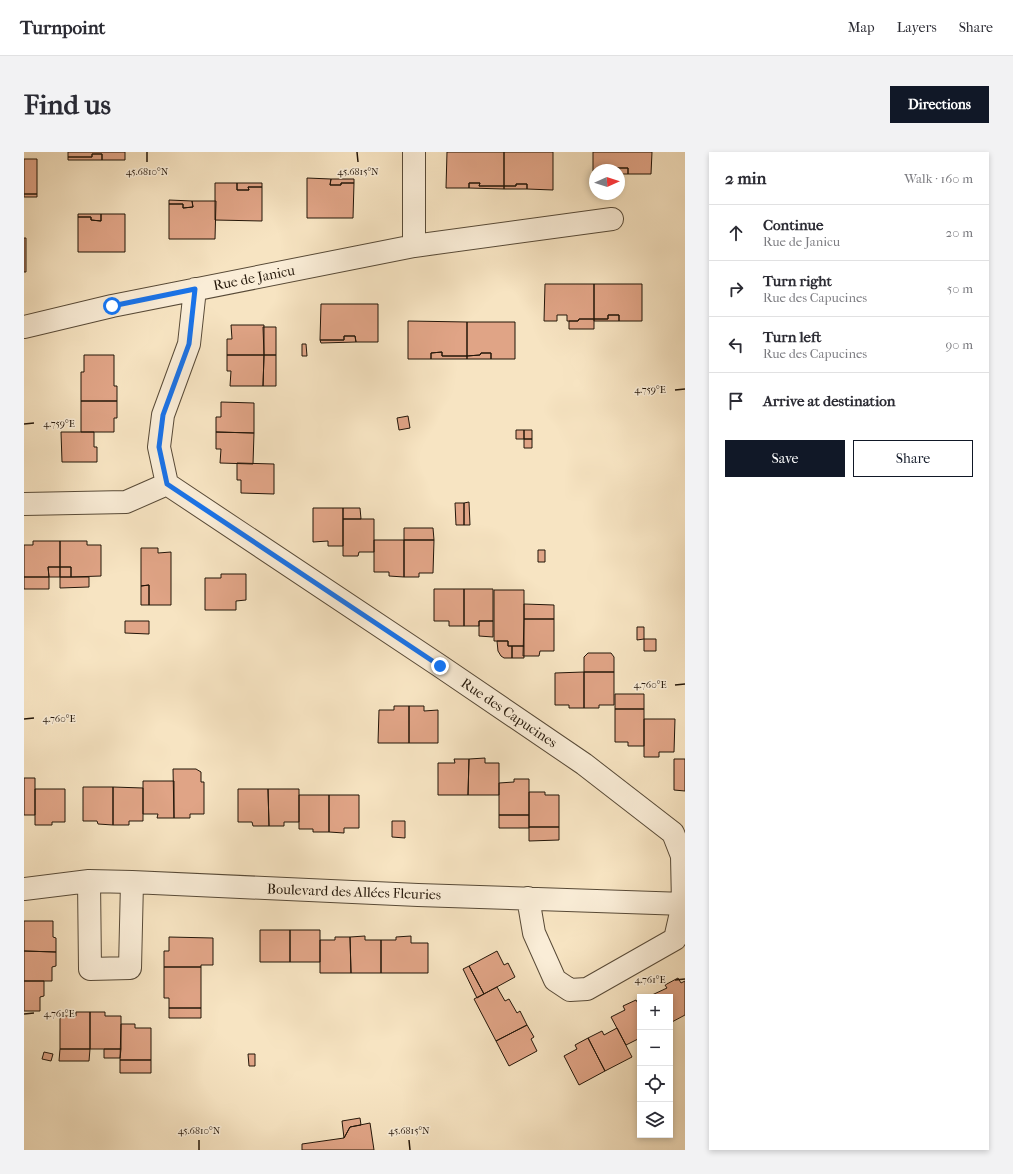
<!DOCTYPE html>
<html lang="en">
<head>
<meta charset="utf-8">
<style>
	body { margin:0; font-family:"IM FELL French Canon",serif; background:#f2f2f3; color:#2b2b33 }
	.controls { position:absolute; right:12px; bottom:12px; display:grid; overflow:hidden; border-radius:0px; box-shadow:0 2px 6px #0003 }
	.controls button { width:36px; height:36px; display:grid; place-items:center; padding:0; border:0; border-bottom:1px solid #e1e1e2; background:#fff; color:#2b2b33; font:20px sans-serif }
	.compass { position:absolute; left:565px; top:12px; width:36px; height:36px; border-radius:50%; background:#fff; box-shadow:0 2px 6px #0003; rotate:87deg }
	.stop { position:absolute; width:12px; height:12px; margin:-9px; border:3px solid #1a73e8; border-radius:50%; background:#fff }
	.stop.end { background:#1a73e8; border-color:#fff; box-shadow:0 1px 4px #0008 }
	.list { margin:0; padding:0; list-style:none }
	h2 { display:flex; justify-content:space-between; align-items:center; height:52px; margin:0; padding:0 16px; font-size:17px }
	h2 small { font-size:13px; font-weight:400; color:#7c7c81 }
	.list li { display:grid; grid-template-columns:26px 1fr auto; gap:12px; align-items:center; box-sizing:border-box; height:56px; padding:0 16px; border-top:1px solid #e1e1e2 }
	.list b { display:block; font-size:15px; white-space:nowrap }
	.list p { margin:0; font-size:13px; white-space:nowrap; color:#7c7c81 }
	.list em { font-size:13px; font-style:normal; color:#7c7c81 }
	.actions { display:flex; gap:8px; padding:12px 16px }
	.actions a { flex:1; padding:9px 0; border:1px solid #111827; border-radius:0px; text-align:center; font-size:14px; color:#111827 }
	.actions .main { background:#111827; color:#fff }
	.icon { flex:none; width:22px; height:22px; fill:none; stroke:currentColor; stroke-width:2; stroke-linecap:round; stroke-linejoin:round }
	.map { position:relative; flex:none; width:661px; height:998px; overflow:hidden; border-radius:0px }
	header { display:flex; align-items:center; gap:24px; box-sizing:border-box; height:56px; padding:0 20px; background:#fff; border-bottom:1px solid #e1e1e2 }
	header strong { font-size:19px }
	nav { display:flex; gap:22px; margin-inline-start:auto; font-size:14px }
	.intro { display:flex; align-items:center; justify-content:space-between; box-sizing:border-box; height:96px; padding:0 24px }
	h1 { margin:0; font-size:28px }
	.button { padding:10px 18px; border-radius:0px; background:#111827; color:#fff; font-size:14px; font-weight:700 }
	main { display:flex; gap:24px; padding:0 24px }
	aside { flex:1; background:#fff; border-radius:0px; box-shadow:0 2px 6px #0003 }
	.map>svg:first-child { display:block }
	.building { fill:#e0a486; stroke:#231609 }
	.lines { fill:none; stroke-linecap:round; stroke-linejoin:round }
	.minor-casing { stroke:#584a37; stroke-width:24 }
	.minor { stroke:#faedd7; stroke-width:22 }
	.route { stroke:#1a73e8; stroke-width:5 }
	.ticks { fill:none; stroke:#231609; stroke-width:1.5 }
	.labels { text-anchor:middle; dominant-baseline:central; stroke-width:3; stroke-linejoin:round; paint-order:stroke }
	.street-label { font-size:14px; fill:#231609; stroke:#faedd7 }
	.ticks-label { font-size:10px; text-anchor:middle; fill:#231609; stroke:#faedd7; stroke-width:3; stroke-linejoin:round; paint-order:stroke }
</style>
</head>
<body>
<header>
<strong>Turnpoint</strong>
<nav><a>Map</a><a>Layers</a><a>Share</a></nav>
</header>
<div class="intro"><h1>Find us</h1><a class="button">Directions</a></div>
<main>
<div class="map">
<svg width="661" height="998" viewBox="0 0 661 998">
	<rect width="100%" height="100%" fill="#f7e4c2"/>
	<filter id="stains"><feTurbulence type="fractalNoise" baseFrequency=".005" numOctaves="4"/><feColorMatrix values="0 0 0 0 .2 0 0 0 0 .09 0 0 0 0 .02 0 0 0 .5 -.17"/></filter>
	<radialGradient id="worn" r=".72"><stop offset=".6" stop-color="#630" stop-opacity="0"/><stop offset="1" stop-color="#630" stop-opacity=".3"/></radialGradient>
	<!-- building -->
	<path class="building" d="M44 0H101V8H78V2H68V5H44Z
		M423 0H480V34H455L456 31H445V36H422Z
		M480 0H529V38L503 37V32H492V34H480Z
		M569 0H628L627 22H604V16H593L592 18 569 19Z
		M68 2H78V8H44V5H68Z
		M0 7H13V42H0Z
		M593 16H604V22H595V18H592Z
		M283 26 307 27 306 33H317V31H330L329 66H283Z
		M307 27H330V31H317V33H306Z
		M191 31H213V38H225L224 35H238V69L191 68Z
		M213 31H238V35H224L225 38H213Z
		M445 31H456L455 34H480V37L445 36Z
		M492 32H503V37H480V34H492Z
		M0 42H13V45H0Z
		M145 48 168 49 169 55 159 56V52H145Z
		M168 49H192L191 87H145V52H159V56L169 55Z
		M54 62H77V69L67 68V65H54Z
		M77 62H101V100H54V65H67V68L77 69Z
		M0 86H2V120H0Z
		M521 132H570V167H555L554 169H543V163H533V169H520Z
		M570 132H618V169H595V163H584V167H570Z
		M297 152H354V190H332L331 184H320V188H296Z
		M584 163H595V169H570V167H584Z
		M555 167H570V177H545V169H554Z
		M384 169 443 170V204H418V200L407 201V207H384Z
		M443 170H491V207H467V201H457L456 203 443 204Z
		M207 173H240V203H203V187H208Z
		M239 175H252V203H240Z
		M320 184H331L332 190 297 191 296 188H320Z
		M278 192H282L283 204H278Z
		M418 200V204H443V207H407V201Z
		M457 201H467V207H443V204L456 203Z
		M60 203H90V234H93V249H57V220H60Z
		M203 203H240L239 234H206L207 219H203Z
		M240 203H252V234H239Z
		M57 249H93V266H90V280H57Z
		M197 250 230 251V281L192 280V265H197Z
		M384 264 386 276 375 278 373 266Z
		M492 278H500V287H492Z
		M500 278H508V287H500Z
		M37 280H70V295H73V310H38Z
		M192 280 230 281 229 312 196 311 197 297H192Z
		M500 287H508V296H500Z
		M213 311 250 312V342L217 341V328H213Z
		M445 350 446 373H440V351Z
		M431 351H440V373H432Z
		M289 356H319V394H304V389L289 390Z
		M319 356H336L337 367H319Z
		M319 367H350V400H335L334 404H319Z
		M380 376H409L410 388H380Z
		M350 388H380V425L365 424V420H350Z
		M380 388H410L409 421H395V425H380Z
		M9 389H36V415H24L25 425H0V393H9Z
		M36 389H63V393H77V424L47 425V415H36Z
		M117 396H134V401L147 400V453H125V433L117 434Z
		M514 398H521V410H514Z
		M24 415H36V425H25Z
		M36 415H47V425H36Z
		M197 422H222V448L212 449V458H181V426H197Z
		M0 425H25V437H0Z
		M36 425H65V435L36 436Z
		M125 433V453H117V434Z
		M410 437H440V474H425V469H410Z
		M440 437H469V469H455V474H440Z
		M470 438H500V494H484V489H470Z
		M500 452 530 453V467H500Z
		M500 467H530V499H516L515 504H499Z
		M101 469H125V482L101 481Z
		M455 469H469V485L455 484Z
		M613 475H620V487L613 488Z
		M620 487H632V499H620Z
		M473 489H484V494H488V506H480L477 504 474 499Z
		M488 494H500V506H488Z
		M564 501H587L590 505V520H560V505Z
		M560 520H590V553H575V556H560Z
		M560 520V556H545V553H531V521Z
		M591 542H620V557H591Z
		M370 554H385V591H354L355 558H370Z
		M385 554H400V559L414 558V591H385Z
		M591 557H620V594H604V590H591Z
		M620 567H651L650 600H635V605H620Z
		M461 606V611H475V643H444L445 607Z
		M430 607H445L444 643H414V611H431Z
		M650 607H661V639L650 638Z
		M149 617H172L177 620V630H180V662H166V666H150Z
		M0 626H11V663H0Z
		M490 627H505V663H475V631L490 630Z
		M119 629H150V666H133L134 662H119Z
		M59 635H89V673L74 672 73 669H59Z
		M89 635 119 636V669H105V673H89Z
		M11 637H41V670H28V673H11Z
		M214 637H244L245 674H229L228 670H214Z
		M244 637H275V670H260V674H245Z
		M505 640H521V643H535V675H505Z
		M275 643H305V680H289V677H275Z
		M305 643H335V676H320V681L305 680Z
		M475 663H505V676H475Z
		M368 669H381V686L368 685Z
		M505 675H535V688L505 689Z
		M0 769H29V785L32 786V800L0 799Z
		M236 778H266V810H236Z
		M266 778H296V810H266Z
		M341 784V788H357V821H327L326 785Z
		M387 784V791H404V821H357V788H372V785Z
		M145 785 189 786V813H177V815H140V799H145Z
		M311 785H326L327 821H296V788H311Z
		M0 799 32 800V814L28 815V829H0Z
		M473 799 480 813 484 811 491 825 460 842 445 814Z
		M445 814 460 842 453 846 439 817Z
		M140 815H177V856H145V846H140Z
		M654 826 657 831 661 829V863L646 871V845H629L628 843 643 836 641 833Z
		M0 829H20V844L16 845V859H0Z
		M473 835 481 849 485 847 493 861 496 859 503 873 472 889 450 847Z
		M612 848 616 855V886L602 893 587 865 601 858 599 854Z
		M145 856H177V866H145Z
		M52 860H66V897H36V864H52Z
		M66 860H81V864H97V897H66Z
		M97 872H111V876H127V908H96Z
		M503 873 510 885 507 887 513 899 485 914 472 889Z
		M593 876 608 905 581 919 564 886 578 879 580 883Z
		M564 886 581 919 555 933 540 904 553 897 551 893Z
		M36 897H66L65 909H35Z
		M80 897H97L96 906H80Z
		M20 900 29 902 27 909 18 907Z
		M224 902H231V914H225Z
		M96 908H127V921H96Z
		M336 966 337 973 326 975 320 986 318 969Z
		M346 971 350 998H278V992L320 986 326 975Z"/>
	<g class="lines">
		<!-- minor casing -->
		<g class="minor-casing">
			<path id="minor" d="M390 94 588 67
				M171 137 165 192 139 263 135 295 143 332 416 514 560 612 649 681 658 704 659 752 651 787 563 837 546 838 531 828 510 781 504 746
				M0 175 88 154 390 94V0
				M0 352 102 350 143 332
				M65 729 66 817 106 816 108 730
				M0 737 65 729 108 730 394 743 661 752"/>
		</g>
		<!-- minor -->
		<use href="#minor" class="minor"/>
	</g>
	<g class="lines">
		<!-- route -->
		<path class="route" d="M88 154 171 137 165 192 139 263 135 295 143 332 416 514"/>
	</g>
	<!-- ticks -->
	<path class="ticks" d="M123 0V10M333 0 334 10M651 238 661 237M0 272 10 271M651 533 661 532M0 567 10 566M651 828 661 827M0 862 10 861M175 988V998M385 988 386 998"/>
	<g class="labels">
		<!-- street labels -->
		<g class="street-label">
			<text transform="translate(230 126) rotate(-11)">Rue de Janicu</text>
			<text transform="translate(485 561) rotate(34)">Rue des Capucines</text>
			<text transform="translate(330 740) rotate(2)">Boulevard des Allées Fleuries</text>
		</g>
	</g>
	<g class="ticks-label">
		<text x="123" y="23">45.6810°N</text>
		<text x="334" y="23">45.6815°N</text>
		<text x="626" y="241">4.759°E</text>
		<text x="35" y="275">4.759°E</text>
		<text x="626" y="536">4.760°E</text>
		<text x="35" y="570">4.760°E</text>
		<text x="626" y="831">4.761°E</text>
		<text x="35" y="865">4.761°E</text>
		<text x="175" y="982">45.6810°N</text>
		<text x="385" y="982">45.6815°N</text>
	</g>
	<rect width="100%" height="100%" filter="url(#stains)"/>
	<rect width="100%" height="100%" fill="url(#worn)"/>
</svg>
<div class="controls">
<button>+</button>
<button>−</button>
<button><svg class="icon" aria-label="locate" viewBox="0 0 24 24"><circle cx="12" cy="12" r="6"/><path d="M12 2v4M12 18v4M2 12h4M18 12h4"/></svg></button>
<button><svg class="icon" aria-label="layers" viewBox="0 0 24 24"><path d="M12 4l9 5-9 5-9-5zM3 14l9 5 9-5"/></svg></button>
</div>
<svg class="compass" viewBox="-18 -18 36 36"><path d="M0-13l5 13h-10z" fill="#e53935"/><path d="M0 13l5-13h-10z" fill="#7c7c81"/></svg>
<div class="stop" style="left:88px;top:154px"></div>
<div class="stop end" style="left:416px;top:514px"></div>
</div>
<aside>
<h2>2 min<small>Walk · 160 m</small></h2>
<ul class="list">
<li><svg class="icon" aria-label="ahead" viewBox="0 0 24 24"><path d="M12 20V5M6 11l6-6 6 6"/></svg><div><b>Continue</b><p>Rue de Janicu</p></div><em>20 m</em></li>
<li><svg class="icon" aria-label="right" viewBox="0 0 24 24"><path d="M7 20v-9h11M14 6l5 5-5 5"/></svg><div><b>Turn right</b><p>Rue des Capucines</p></div><em>50 m</em></li>
<li><svg class="icon" aria-label="left" viewBox="0 0 24 24"><path d="M17 20v-9H6M10 6l-5 5 5 5"/></svg><div><b>Turn left</b><p>Rue des Capucines</p></div><em>90 m</em></li>
<li><svg class="icon" aria-label="arrive" viewBox="0 0 24 24"><path d="M6 21V4h12l-3 4 3 4H6"/></svg><div><b>Arrive at destination</b></div></li>
</ul>
<div class="actions"><a class="main">Save</a><a>Share</a></div>
</aside>
</main>
</body>
</html>
